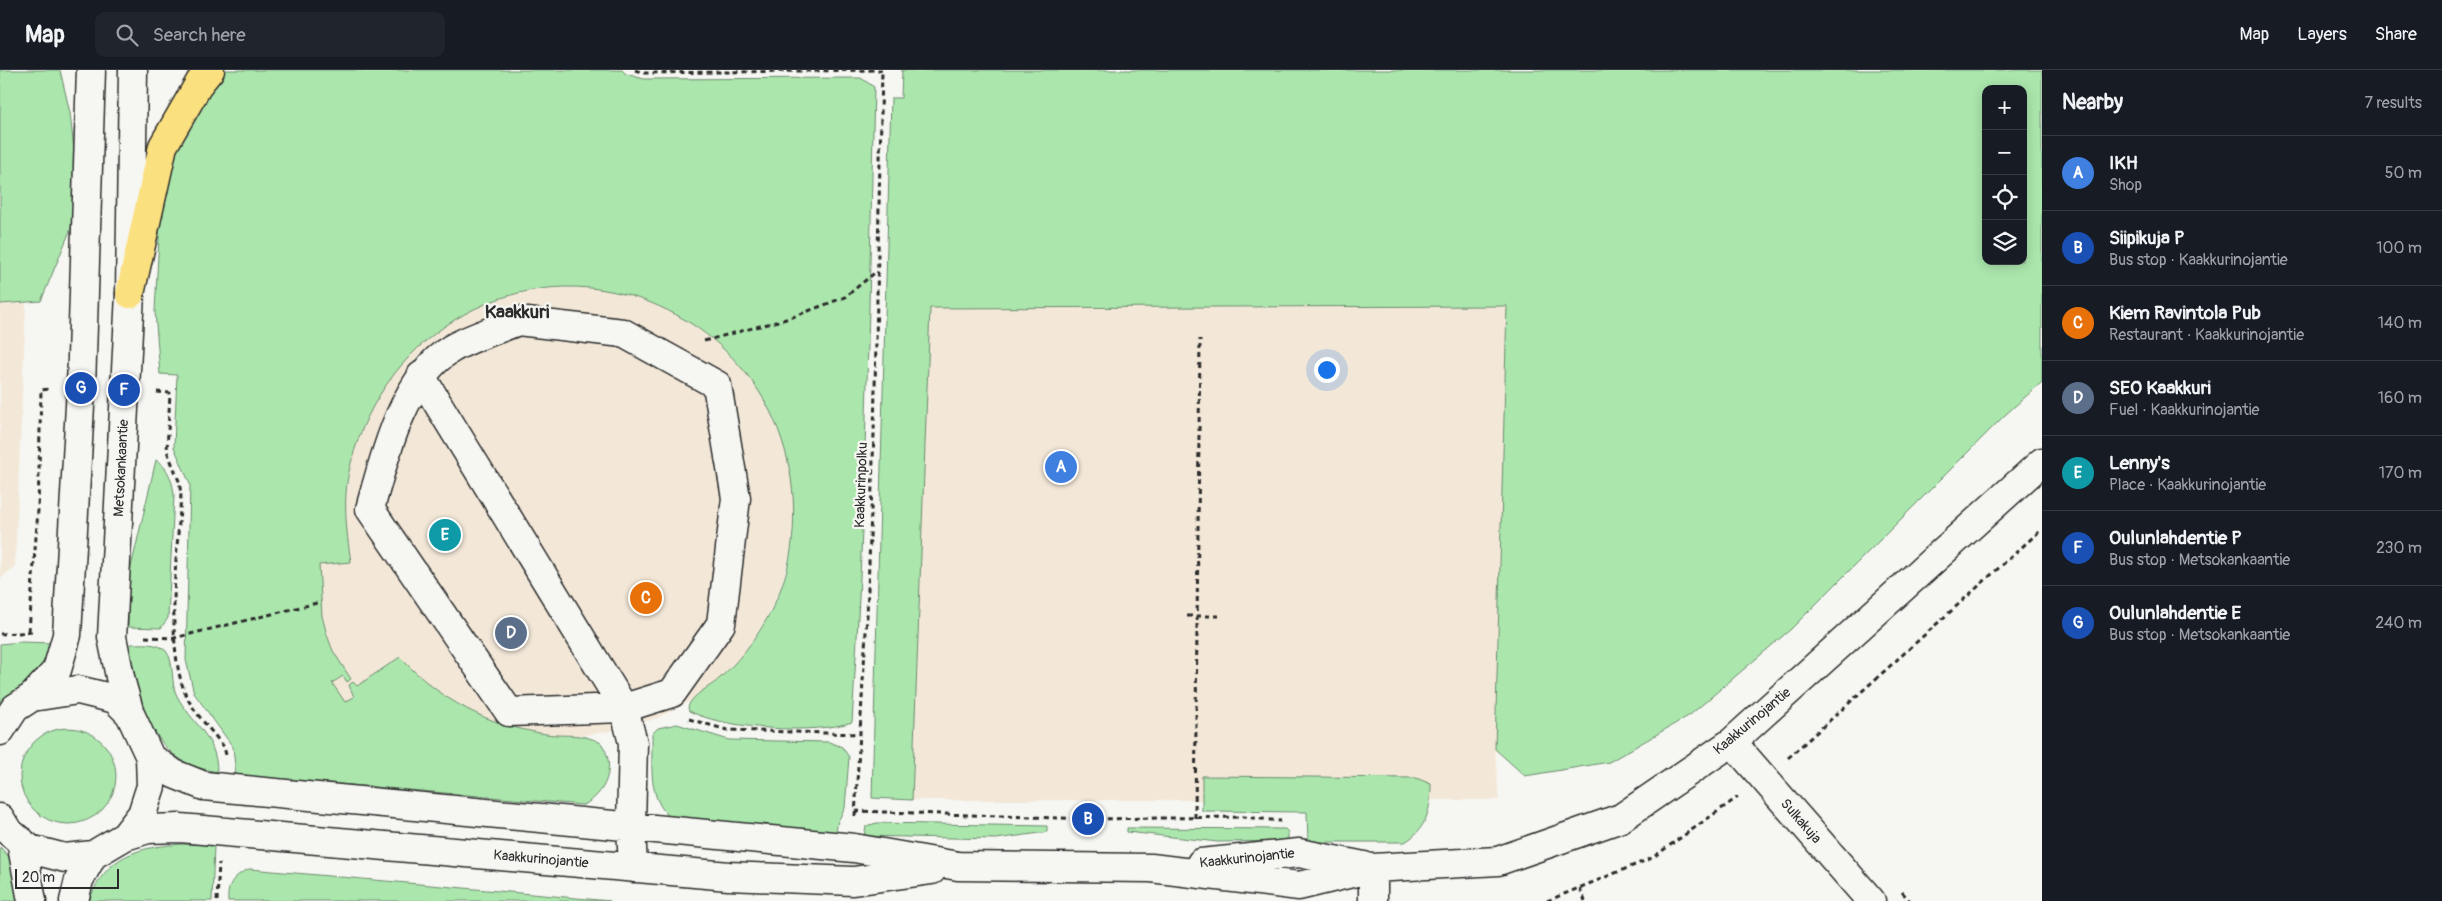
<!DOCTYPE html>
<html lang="en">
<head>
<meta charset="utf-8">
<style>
	body { margin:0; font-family:Pangolin,sans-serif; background:#20242c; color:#f1f3f6 }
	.controls { position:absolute; right:15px; top:15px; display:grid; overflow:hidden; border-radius:10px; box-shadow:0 2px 12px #0003 }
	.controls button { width:45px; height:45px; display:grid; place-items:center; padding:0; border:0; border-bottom:1px solid #363941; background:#171b24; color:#f1f3f6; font:25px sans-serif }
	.scale { position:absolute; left:15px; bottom:12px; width:104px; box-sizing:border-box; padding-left:5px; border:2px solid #2b2b2b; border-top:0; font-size:14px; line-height:18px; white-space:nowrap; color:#2b2b2b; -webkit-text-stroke:4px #f6f6f2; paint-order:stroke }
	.you { position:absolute; left:1326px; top:299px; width:18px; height:18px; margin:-12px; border:4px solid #fff; border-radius:50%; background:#1a73e8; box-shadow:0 0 0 8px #1a73e833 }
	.badge { display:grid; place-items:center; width:32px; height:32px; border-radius:50%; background:#ea580c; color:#fff; font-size:16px; font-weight:700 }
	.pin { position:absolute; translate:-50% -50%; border:2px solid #fff; box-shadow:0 1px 5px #0006 }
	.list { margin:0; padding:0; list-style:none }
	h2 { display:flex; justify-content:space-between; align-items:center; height:65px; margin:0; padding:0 20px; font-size:21px }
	h2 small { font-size:16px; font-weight:400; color:#9ea1a6 }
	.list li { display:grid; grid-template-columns:32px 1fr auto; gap:15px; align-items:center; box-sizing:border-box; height:75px; padding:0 20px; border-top:1px solid #363941 }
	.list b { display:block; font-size:19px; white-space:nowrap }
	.list p { margin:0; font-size:16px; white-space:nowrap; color:#9ea1a6 }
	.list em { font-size:16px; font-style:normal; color:#9ea1a6 }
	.icon { flex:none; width:28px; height:28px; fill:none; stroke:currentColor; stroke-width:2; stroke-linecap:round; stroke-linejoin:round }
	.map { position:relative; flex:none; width:2042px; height:831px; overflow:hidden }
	header { display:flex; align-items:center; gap:30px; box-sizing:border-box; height:70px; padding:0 25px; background:#171b24; border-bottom:1px solid #363941 }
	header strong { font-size:24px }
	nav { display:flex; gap:28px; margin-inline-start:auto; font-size:18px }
	.search { width:350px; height:45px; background:#20242c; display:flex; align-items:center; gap:12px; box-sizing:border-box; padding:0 18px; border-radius:10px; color:#9ea1a6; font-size:19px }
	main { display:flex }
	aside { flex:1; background:#171b24 }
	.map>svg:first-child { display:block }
	.built { fill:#f3e8d8 }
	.green { fill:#abe7ad; stroke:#6b896c; fill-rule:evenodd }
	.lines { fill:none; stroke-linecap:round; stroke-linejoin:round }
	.minor-casing { stroke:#2b2b2b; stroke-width:31 }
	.major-casing { stroke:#2b2b2b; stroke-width:31 }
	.path { stroke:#2b2b2b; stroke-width:3; stroke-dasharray:5 4; stroke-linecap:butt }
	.minor { stroke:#f6f6f2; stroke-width:28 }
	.major { stroke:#fbe080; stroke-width:28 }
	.labels { text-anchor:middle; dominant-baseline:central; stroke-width:4.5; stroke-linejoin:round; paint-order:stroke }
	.street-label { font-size:14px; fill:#2b2b2b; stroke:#f6f6f2 }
	.district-label { font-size:19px; font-weight:bold; fill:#2b2b2b; stroke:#f6f6f2 }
</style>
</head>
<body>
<header>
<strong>Map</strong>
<div class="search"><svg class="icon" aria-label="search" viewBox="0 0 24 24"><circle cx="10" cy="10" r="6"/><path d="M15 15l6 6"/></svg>Search here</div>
<nav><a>Map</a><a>Layers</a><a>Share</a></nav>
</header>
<main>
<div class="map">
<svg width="2042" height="831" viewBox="0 0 2042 831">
	<rect width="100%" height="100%" fill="#f6f6f2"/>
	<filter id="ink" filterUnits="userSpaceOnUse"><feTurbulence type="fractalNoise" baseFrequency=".02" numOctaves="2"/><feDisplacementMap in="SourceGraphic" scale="10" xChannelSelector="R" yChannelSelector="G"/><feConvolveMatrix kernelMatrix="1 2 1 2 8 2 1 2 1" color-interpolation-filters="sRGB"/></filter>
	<g filter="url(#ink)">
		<!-- built -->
		<path class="built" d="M568 217 602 219 635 227 667 239 697 256 726 280 750 307 770 339 784 373 792 409 794 446 790 482 781 518 765 551 745 582 719 609 690 631 657 648 622 659 585 665H549L512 658 477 646 445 628 416 605 400 588 356 616 350 615 354 627 345 633 332 613 343 605 351 609 333 581 327 565 322 546 319 495 351 491 346 460V428L350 396 359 365 372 336 390 307 413 281 439 259 469 241 500 228 534 220Z
			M26 233 15 496 0 509V234Z
			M1507 236 1495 679 1499 730H912L930 238Z"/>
		<!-- green -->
		<path class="green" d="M0 0H60L70 43 75 90 72 156 41 231 0 234Z
			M226 0H622L626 4 644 9 861 8 874 17C869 229 866 441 852 652 815 665 724 659 689 641L688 637C692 624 711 617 720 608 756 575 784 528 791 480 799 425 789 370 760 323 734 282 696 251 651 233 521 181 384 261 351 393 342 426 346 459 351 492L319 495 322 546 327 565 333 581 351 609 347 612 343 606 332 613 345 632 354 627 349 615 353 612 357 616 400 587C441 631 487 655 546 664 567 667 581 662 601 673 617 695 606 725 583 735L236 705 233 677 194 623 186 590 190 414 174 377 177 305 160 304 155 241 161 130 174 83 209 19Z
			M902 0H2042V312L2005 345 1791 559 1690 645 1609 692 1525 706 1495 679 1507 236 930 238 912 730 872 728 891 28H901ZM1986 19H2023V191H1986Z
			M156 390C168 397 173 412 174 425L168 548 161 558 128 557 129 506Z
			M20 572 53 573 37 604 0 634V574Z
			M130 574C141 574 158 572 166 581 175 592 170 613 177 626 192 654 217 666 217 702 204 699 191 697 180 689 146 668 134 611 130 574Z
			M677 654 729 670 829 672 842 677 849 687 845 738 838 751 835 767 672 749C646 728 653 694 652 664L658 658Z
			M20 706a48 48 0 1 1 96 0a48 48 0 1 1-96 0Z
			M1202 706 1416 708 1431 714C1431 738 1427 759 1405 772H1308L1307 742 1202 741Z
			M877 753 1047 756V762L996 769 864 766 866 756Z
			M1127 758 1285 759 1288 762V771L1218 772 1127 762Z
			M183 774 214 775 212 831H89C106 785 138 777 183 774Z
			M0 777 9 787 24 831H0Z
			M249 799H250L610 831H228C227 813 234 806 249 799Z"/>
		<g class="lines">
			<!-- minor casing -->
			<g class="minor-casing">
				<path id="minor" d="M518 251 623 263 717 315 736 428 721 554 672 623 624 638 509 642 370 439C384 388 403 308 451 279 471 267 497 260 518 251Z
					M421 306 624 638 633 673 631 756 633 798
					M32 627 57 600 67 565 81 318 91 0
					M130 644 121 612 112 567 130 224 133 0
					M0 661 15 638 32 627 78 620 115 629 130 644 150 687 151 716 142 744 125 766 93 785 65 788 30 779 8 761 0 748
					M1732 672 1871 831
					M150 687 174 704 204 716 854 778 958 796 1151 798 1299 816 1373 798 1498 791 1621 748 1732 672 2042 392
					M125 766 148 759 180 758 729 806 853 811 932 800
					M21 771 32 831
					M1201 793 1299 783 1364 796
					M1373 798V831
					M74 831 79 810 93 785"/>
			</g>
			<!-- major casing -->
			<g class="major-casing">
				<path id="major" d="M130 224 163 76 200 12 210 0"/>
			</g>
			<!-- path -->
			<path class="path" d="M635 0 644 3 882 0
				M704 271 790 248 845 227 877 201
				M157 322 170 323 167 381 179 411 181 424C178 479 164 575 186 625 194 643 212 661 224 677L226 685
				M1187 546H1223
				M29 561 38 440 41 320 50 319
				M0 564 34 562
				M145 567 174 568 321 532
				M689 649 727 660 859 664
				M1788 688 2042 459
				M855 741 1088 749 1244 747 1281 751
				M855 746 867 545 874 364 882 0
				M1195 748 1200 269
				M1580 818 1585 831
				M1902 822 1910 831
				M217 831 219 793
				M1547 831 1652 788 1738 727"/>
			<!-- minor -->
			<use href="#minor" class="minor"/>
			<!-- major -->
			<use href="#major" class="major"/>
		</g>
	</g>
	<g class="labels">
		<!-- street labels -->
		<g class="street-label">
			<text transform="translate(121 398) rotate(-87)">Metsokankaantie</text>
			<text transform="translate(861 415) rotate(-88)">Kaakkurinpolku</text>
			<text transform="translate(1752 651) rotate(-40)">Kaakkurinojantie</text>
			<text transform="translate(1801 751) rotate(49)">Sulkakuja</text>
			<text transform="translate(1247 788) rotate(-6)">Kaakkurinojantie</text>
			<text transform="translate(541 789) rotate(5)">Kaakkurinojantie</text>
		</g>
		<!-- district labels -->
		<g class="district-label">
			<text x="517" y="242">Kaakkuri</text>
		</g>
	</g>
</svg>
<div class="controls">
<button>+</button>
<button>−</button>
<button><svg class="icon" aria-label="locate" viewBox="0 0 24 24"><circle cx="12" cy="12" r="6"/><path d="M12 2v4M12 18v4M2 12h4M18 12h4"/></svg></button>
<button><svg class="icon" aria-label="layers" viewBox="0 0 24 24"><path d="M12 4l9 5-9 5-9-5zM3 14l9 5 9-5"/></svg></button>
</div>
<div class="scale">20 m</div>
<div class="you"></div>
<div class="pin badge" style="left:1061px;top:397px;background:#3f7fe0">A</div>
<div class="pin badge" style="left:1088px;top:749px;background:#1a4fb4">B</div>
<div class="pin badge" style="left:646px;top:528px;background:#e8710a">C</div>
<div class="pin badge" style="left:511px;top:563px;background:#5c6f8a">D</div>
<div class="pin badge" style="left:445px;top:465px;background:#0f9aa8">E</div>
<div class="pin badge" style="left:124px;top:320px;background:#1a4fb4">F</div>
<div class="pin badge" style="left:81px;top:318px;background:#1a4fb4">G</div>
</div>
<aside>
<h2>Nearby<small>7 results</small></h2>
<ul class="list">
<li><span class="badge" style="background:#3f7fe0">A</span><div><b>IKH</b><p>Shop</p></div><em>50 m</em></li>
<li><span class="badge" style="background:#1a4fb4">B</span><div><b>Siipikuja P</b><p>Bus stop · Kaakkurinojantie</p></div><em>100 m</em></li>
<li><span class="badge" style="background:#e8710a">C</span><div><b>Kiem Ravintola Pub</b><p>Restaurant · Kaakkurinojantie</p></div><em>140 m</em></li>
<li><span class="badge" style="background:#5c6f8a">D</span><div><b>SEO Kaakkuri</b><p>Fuel · Kaakkurinojantie</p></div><em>160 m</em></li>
<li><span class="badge" style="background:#0f9aa8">E</span><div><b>Lenny's</b><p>Place · Kaakkurinojantie</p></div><em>170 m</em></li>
<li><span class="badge" style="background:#1a4fb4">F</span><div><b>Oulunlahdentie P</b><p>Bus stop · Metsokankaantie</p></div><em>230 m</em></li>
<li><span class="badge" style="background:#1a4fb4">G</span><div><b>Oulunlahdentie E</b><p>Bus stop · Metsokankaantie</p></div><em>240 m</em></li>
</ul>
</aside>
</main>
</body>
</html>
